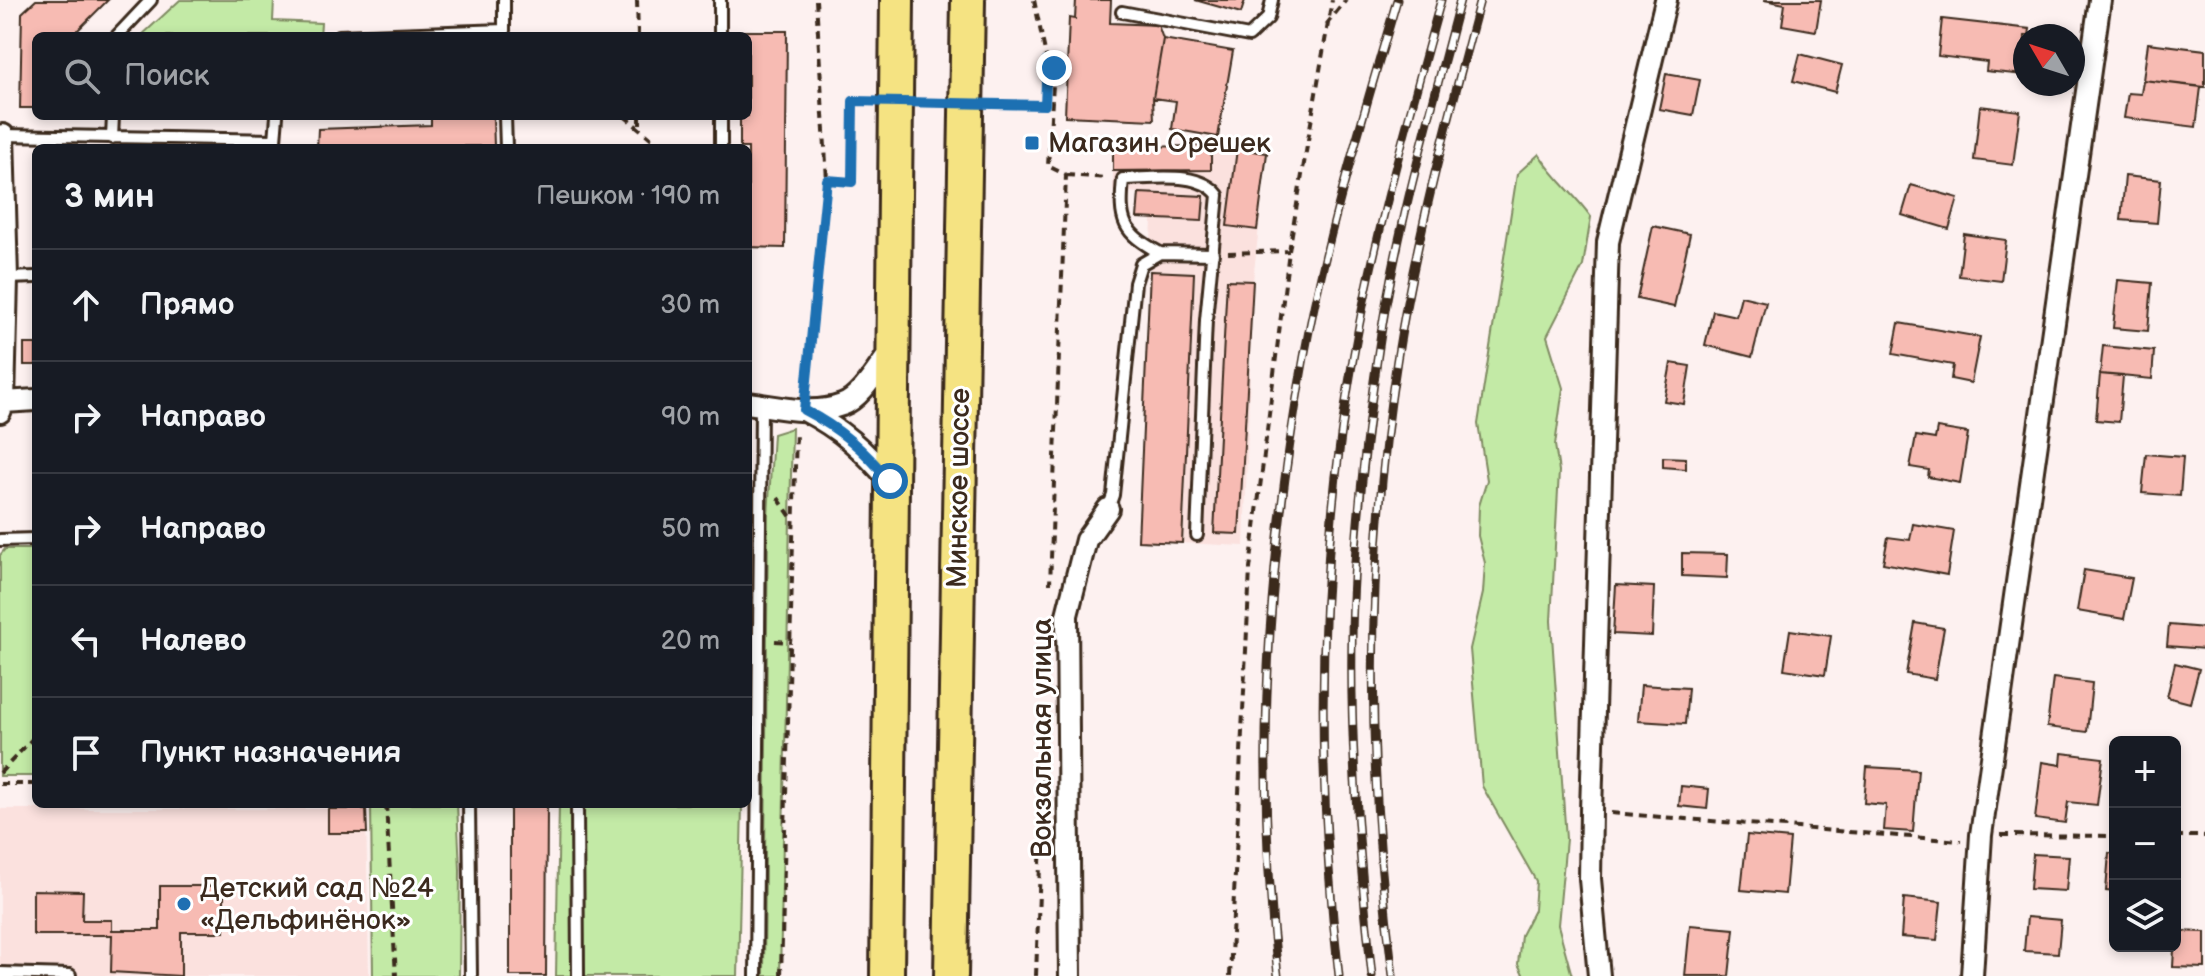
<!DOCTYPE html>
<html lang="ru">
<head>
<meta charset="utf-8">
<style>
	body { margin:0; font-family:"Balsamiq Sans",sans-serif; background:#242831; color:#f1f3f6 }
	.controls { position:absolute; right:24px; bottom:24px; display:grid; overflow:hidden; border-radius:12px; box-shadow:0 4px 12px #0003 }
	.controls button { width:72px; height:72px; display:grid; place-items:center; padding:0; border:0; border-bottom:2px solid #363941; background:#171b24; color:#f1f3f6; font:40px sans-serif }
	.compass { position:absolute; left:2013px; top:24px; width:72px; height:72px; border-radius:50%; background:#171b24; box-shadow:0 4px 12px #0003; rotate:309deg }
	.stop { position:absolute; width:24px; height:24px; margin:-18px; border:6px solid #1f6fb2; border-radius:50%; background:#fff }
	.stop.end { background:#1f6fb2; border-color:#fff; box-shadow:0 2px 8px #0008 }
	.list { margin:0; padding:0; list-style:none }
	h2 { display:flex; justify-content:space-between; align-items:center; height:104px; margin:0; padding:0 32px; font-size:34px }
	h2 small { font-size:26px; font-weight:400; color:#9ea1a6 }
	.list li { display:grid; grid-template-columns:52px 1fr auto; gap:24px; align-items:center; box-sizing:border-box; height:112px; padding:0 32px; border-top:2px solid #363941 }
	.list b { display:block; font-size:30px; white-space:nowrap }
	.list em { font-size:26px; font-style:normal; color:#9ea1a6 }
	.icon { flex:none; width:44px; height:44px; fill:none; stroke:currentColor; stroke-width:2; stroke-linecap:round; stroke-linejoin:round }
	.map { position:relative; flex:none; width:2205px; height:976px; overflow:hidden }
	.search { position:absolute; background:#171b24; box-shadow:0 4px 12px #0003; left:32px; top:32px; width:720px; height:88px; display:flex; align-items:center; gap:20px; box-sizing:border-box; padding:0 28px; border-radius:12px; color:#9ea1a6; font-size:30px }
	.panel { position:absolute; background:#171b24; box-shadow:0 4px 12px #0003; left:32px; top:144px; width:720px; height:664px; border-radius:12px }
	.map>svg:first-child { display:block }
	.built { fill:#fbe1de }
	.green { fill:#c3eaa6; stroke:#7f8a62; stroke-width:2 }
	.building { fill:#f7bbb3; stroke:#3b2a1e; stroke-width:2 }
	.lines { fill:none; stroke-linecap:round; stroke-linejoin:round }
	.service-casing { stroke:#3b2a1e; stroke-width:16 }
	.minor-casing { stroke:#3b2a1e; stroke-width:26 }
	.trunk-casing { stroke:#3b2a1e; stroke-width:38 }
	.path { stroke:#3b2a1e; stroke-width:4; stroke-dasharray:8 6; stroke-linecap:butt }
	.service { stroke:#fff; stroke-width:10 }
	.minor { stroke:#fff; stroke-width:20 }
	.trunk { stroke:#f5e382; stroke-width:32 }
	.rail-casing { stroke:#3b2a1e; stroke-width:9 }
	.rail { stroke:#fff; stroke-width:6; stroke-dasharray:18; stroke-linecap:butt }
	.path-bridge { stroke:#3b2a1e; stroke-width:4; stroke-dasharray:8 6; stroke-linecap:butt }
	.route { stroke:#1f6fb2; stroke-width:10 }
	.poi-dot { fill:#1f6fb2; stroke:#fff; stroke-width:3 }
	.labels { text-anchor:middle; dominant-baseline:central; stroke-width:6; stroke-linejoin:round; paint-order:stroke }
	.poi-label { font-size:28px; fill:#3b2a1e; stroke:#fff; text-anchor:start }
	.street-label { font-size:28px; fill:#3b2a1e; stroke:#fff }
</style>
</head>
<body>
<div class="map">
<svg width="2205" height="976" viewBox="0 0 2205 976">
	<rect width="100%" height="100%" fill="#fdf1f0"/>
	<filter id="ink" filterUnits="userSpaceOnUse"><feTurbulence type="fractalNoise" baseFrequency=".0125" numOctaves="2"/><feDisplacementMap in="SourceGraphic" scale="16" xChannelSelector="R" yChannelSelector="G"/><feConvolveMatrix kernelMatrix="1 2 1 2 8 2 1 2 1" color-interpolation-filters="sRGB"/></filter>
	<g filter="url(#ink)">
		<!-- built -->
		<path class="built" d="M1211 146 1267 153 1253 281 1244 546 1138 541 1152 220 1137 218 1139 193 1113 191V147Z
			M0 809H366L369 976H0Z"/>
		<!-- green -->
		<path class="green" d="M180 0H274L273 21 321 23 320 36H141Z
			M1539 154C1554 179 1575 194 1591 217L1583 266 1547 336 1563 388 1555 445 1559 471 1551 621 1566 839 1558 925 1572 976H1524L1518 964 1521 935 1534 910 1536 881 1482 786 1470 649 1483 593 1485 563 1478 536 1479 506 1487 480 1478 424 1517 174Z
			M792 428 780 976H764L768 517 773 434Z
			M5 549H36V776H0V555Z
			M371 804H457L460 870 459 976H373Z
			M559 804H742L738 976H556Z"/>
		<!-- building -->
		<path class="building" d="M36 0H108L72 36H36V108H20L22 13Z
			M1076 0H1111L1110 23 1158 25 1163 39 1153 98 1154 120 1065 116 1069 18 1075 19Z
			M1195 0H1245L1241 13Z
			M1764 0H1821L1816 31 1782 25 1785 4Z
			M1942 19 2030 29 2029 36H2025L2024 75 1986 71 1987 62 1938 56Z
			M741 31H787L785 248 748 247V148H740V116H748V36H741Z
			M1163 39 1233 51 1218 137 1172 129 1176 101 1153 98Z
			M2148 43 2205 50V87L2143 80Z
			M1800 54 1842 65 1835 92 1793 81Z
			M1666 74 1700 80 1693 115 1659 109Z
			M2143 80 2201 87 2196 127 2124 118 2128 93 2141 94Z
			M1980 106 2020 111 2013 165 1974 160Z
			M431 116H493L494 146 317 148 318 129 431 125Z
			M1211 146V170L1113 171V147Z
			M1237 149 1267 153 1257 230 1227 226Z
			M2125 176 2161 180 2157 223 2121 220Z
			M1911 185 1958 198 1949 229 1902 215Z
			M1139 193 1204 196 1202 221 1137 218Z
			M1653 226 1690 234 1674 307 1637 299Z
			M1964 234 2006 240 2001 281 1959 276Z
			M1150 271 1194 273 1182 543 1138 541Z
			M1227 280 1253 281 1239 534 1214 533Z
			M2118 280 2152 283 2148 331 2113 328Z
			M1741 296 1766 302 1752 357 1705 345 1713 311 1736 316Z
			M1899 323 1980 337 1971 383 1951 379 1953 365 1893 354Z
			M24 344H36V365H24Z
			M2103 346 2154 351 2152 379 2100 374Z
			M1671 363 1690 366 1684 404 1664 401Z
			M2100 374 2123 376 2119 422 2096 420Z
			M1937 428 1968 433 1960 483 1928 477 1929 470 1910 467 1916 436 1935 439Z
			M2146 454 2183 457 2180 496 2142 493Z
			M1663 457 1686 458V469L1663 467Z
			M1913 524 1954 531 1947 575 1883 563 1888 537 1910 540Z
			M1682 553 1728 554 1727 578 1682 576Z
			M2084 570 2132 578 2124 619 2077 611Z
			M1616 585 1654 587 1652 636 1613 634Z
			M1915 623 1944 628 1935 679 1906 674Z
			M2169 625 2205 628V649L2167 646Z
			M1790 630 1831 636 1825 675 1784 669Z
			M2175 663 2199 669 2190 703 2167 697Z
			M2053 678 2092 683 2087 732 2047 727Z
			M1641 685 1688 688 1685 724 1638 721Z
			M2062 753 2103 758 2097 805 2068 802 2065 823 2035 819 2042 762 2061 765Z
			M1867 767 1918 770 1913 832 1884 830 1886 805 1864 803Z
			M1681 786 1709 789 1707 809 1679 806Z
			M510 804H547L546 976H510Z
			M328 809H366L367 833H328Z
			M1747 835 1790 839 1785 894 1741 890Z
			M2109 853 2115 854V892L2106 891Z
			M2033 854 2069 856 2066 891 2030 889Z
			M160 886H224V932H181V976L111 972 112 935H33V890L83 891 82 920H112V930H160Z
			M1904 898 1941 902 1937 940 1901 937Z
			M2027 917 2061 920 2058 953 2024 951Z
			M1690 925 1734 929 1729 976H1685Z
			M2175 931 2205 932V968L2173 967Z"/>
		<g class="lines">
			<!-- service casing -->
			<g class="service-casing">
				<path id="service" d="M720 0V36
					M1122 12 1249 36 1268 18 1272 0
					M504 30V0
					M117 36 151 0
					M339 36 504 30V36
					M505 116 506 148
					M721 116V148
					M2 135 275 140 277 116
					M112 138 113 116
					M1160 253C1122 232 1119 222 1123 179 1152 179 1199 170 1218 195L1206 320 1197 535
					M7 278 36 277
					M1108 509 1113 495 1135 283 1141 264 1160 253 1213 254
					M0 540 36 539
					M469 804 471 976
					M577 804 578 976
					M0 973 70 975
					M756 976 761 405"/>
			</g>
			<!-- minor casing -->
			<g class="minor-casing">
				<path id="minor" d="M4 402 36 400
					M748 403C777 407 813 416 842 405 862 398 879 366 892 350
					M804 410C841 429 864 450 890 481
					M0 412 4 402 7 278 3 135
					M1070 976 1067 615 1086 540 1108 509
					M1599 976 1590 879 1591 811 1608 242 1666 0
					M1972 976 1981 835 2100 0"/>
			</g>
			<!-- trunk casing -->
			<g class="trunk-casing">
				<path id="trunk" d="M887 976 897 0
					M951 976 968 0"/>
			</g>
			<!-- path -->
			<path class="path" d="M637 0 638 36
				M816 0 827 180
				M1034 0 1047 61 1045 105
				M1326 25 1346 0
				M1047 61 1054 68 1048 166 1066 175 1050 584
				M624 116 663 148
				M640 116V129
				M1066 175 1107 178
				M1228 253 1289 251
				M806 388 827 180 852 182 853 101
				M778 498 793 520
				M775 641 792 642
				M0 773 36 735
				M0 784H36
				M386 804 396 976
				M1611 813 1961 841
				M2001 835 2115 836
				M2175 836H2205
				M781 976 796 431
				M1036 976 1044 753
				M1230 976 1250 569 1289 251 1332 0"/>
			<!-- service -->
			<use href="#service" class="service"/>
			<!-- minor -->
			<use href="#minor" class="minor"/>
			<!-- trunk -->
			<use href="#trunk" class="trunk"/>
			<!-- rail casing -->
			<g class="rail-casing">
				<path id="rail" d="M1278 976C1254 770 1267 561 1304 357 1326 236 1363 117 1397 0
					M1339 976C1315 769 1317 559 1354 353 1375 234 1409 117 1441 0
					M1372 976C1360 863 1350 751 1352 638 1353 545 1364 451 1377 360 1394 238 1429 119 1460 0
					M1393 976C1367 771 1365 565 1397 360 1416 238 1448 119 1480 0"/>
			</g>
			<!-- rail -->
			<use href="#rail" class="rail"/>
			<!-- path-bridge -->
			<path class="path-bridge" d="M853 101 1045 105"/>
		</g>
	</g>
	<g class="lines" filter="url(#ink)">
		<!-- route -->
		<path class="route" d="M890 481C864 450 841 429 804 410L827 180 852 182 853 101 1045 105 1047 61 1054 68"/>
	</g>
	<!-- markers -->
	<g class="poi-dot">
		<rect x="1024" y="135" width="16" height="16" rx="4"/>
		<circle cx="184" cy="904" r="8"/>
	</g>
	<g class="labels">
		<!-- poi labels -->
		<g class="poi-label">
			<text x="1048" y="143">Магазин Орешек</text>
			<text x="200" y="888">Детский сад №24<tspan x="200" dy="32">«Дельфинёнок»</tspan></text>
		</g>
		<!-- street labels -->
		<g class="street-label">
			<text transform="translate(959 488) rotate(-89)">Минское шоссе</text>
			<text transform="translate(1042 738) rotate(-90)">Вокзальная улица</text>
		</g>
	</g>
</svg>
<div class="controls">
<button>+</button>
<button>−</button>
<button><svg class="icon" aria-label="layers" viewBox="0 0 24 24"><path d="M12 4l9 5-9 5-9-5zM3 14l9 5 9-5"/></svg></button>
</div>
<svg class="compass" viewBox="-18 -18 36 36"><path d="M0-13l5 13h-10z" fill="#e53935"/><path d="M0 13l5-13h-10z" fill="#9ea1a6"/></svg>
<div class="stop" style="left:890px;top:481px"></div>
<div class="stop end" style="left:1054px;top:68px"></div>
<div class="search"><svg class="icon" aria-label="search" viewBox="0 0 24 24"><circle cx="10" cy="10" r="6"/><path d="M15 15l6 6"/></svg>Поиск</div>
<section class="panel">
<h2>3 мин<small>Пешком · 190 m</small></h2>
<ul class="list">
<li><svg class="icon" aria-label="ahead" viewBox="0 0 24 24"><path d="M12 20V5M6 11l6-6 6 6"/></svg><div><b>Прямо</b></div><em>30 m</em></li>
<li><svg class="icon" aria-label="right" viewBox="0 0 24 24"><path d="M7 20v-9h11M14 6l5 5-5 5"/></svg><div><b>Направо</b></div><em>90 m</em></li>
<li><svg class="icon" aria-label="right" viewBox="0 0 24 24"><path d="M7 20v-9h11M14 6l5 5-5 5"/></svg><div><b>Направо</b></div><em>50 m</em></li>
<li><svg class="icon" aria-label="left" viewBox="0 0 24 24"><path d="M17 20v-9H6M10 6l-5 5 5 5"/></svg><div><b>Налево</b></div><em>20 m</em></li>
<li><svg class="icon" aria-label="arrive" viewBox="0 0 24 24"><path d="M6 21V4h12l-3 4 3 4H6"/></svg><div><b>Пункт назначения</b></div></li>
</ul>
</section>
</div>
</body>
</html>
